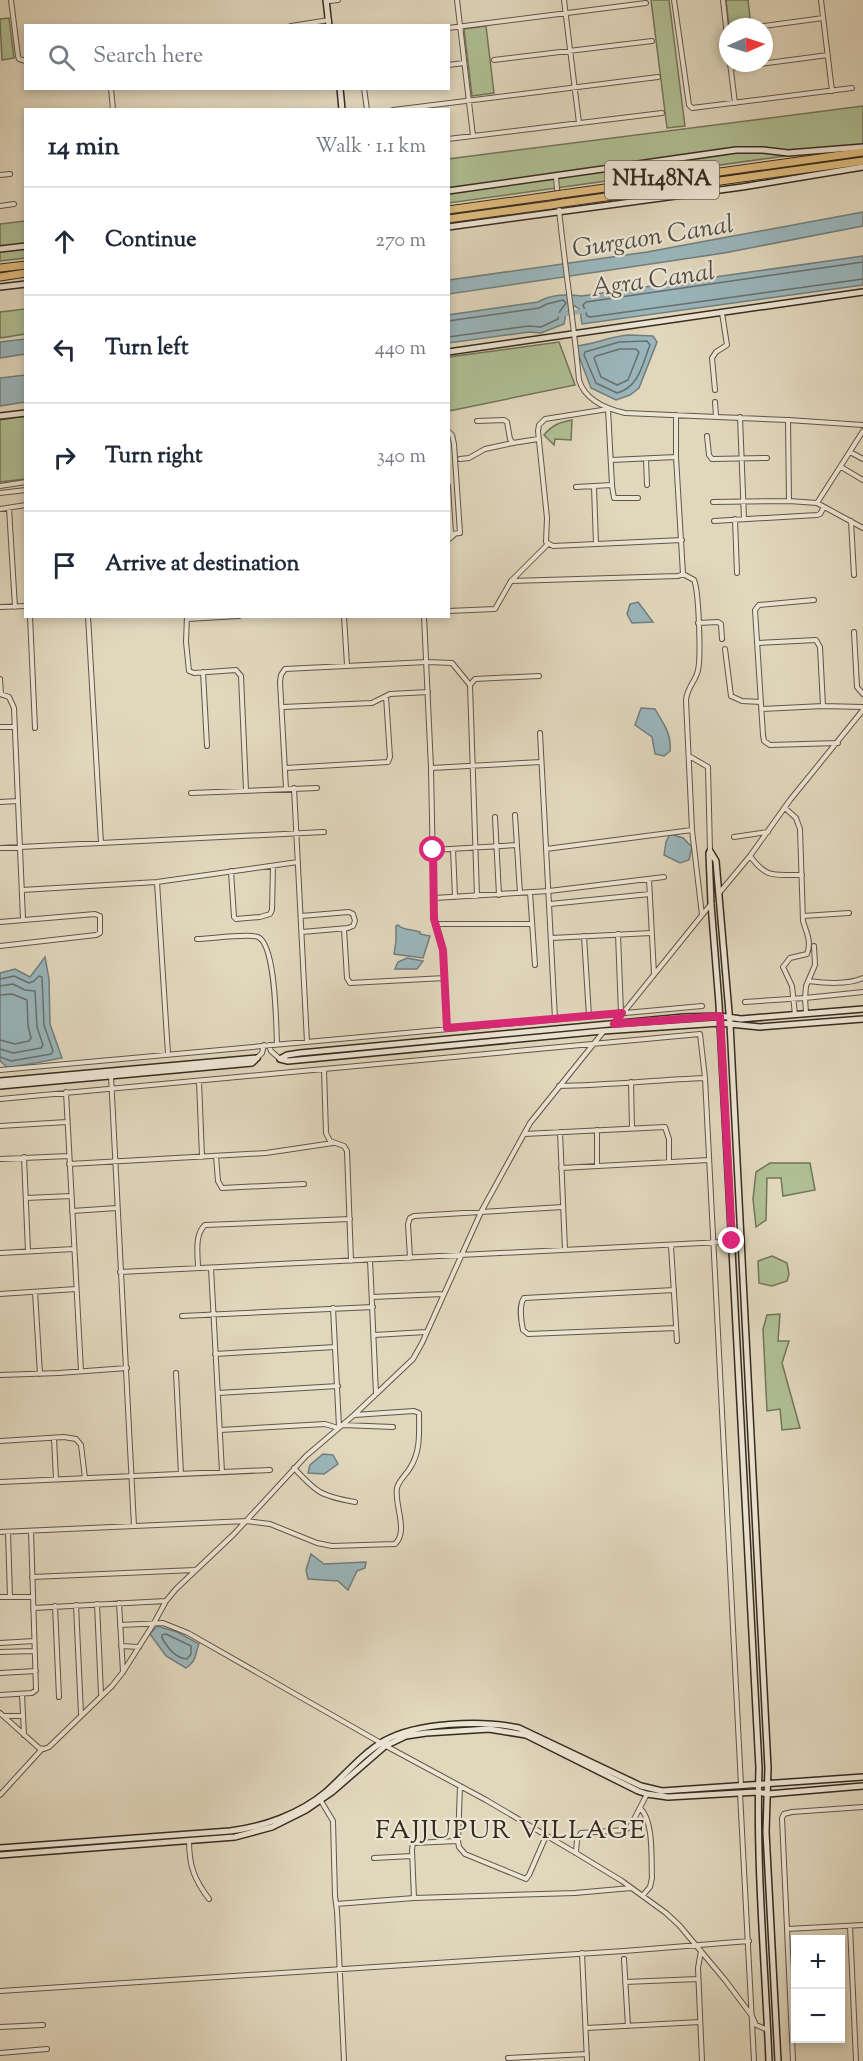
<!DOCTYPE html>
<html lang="en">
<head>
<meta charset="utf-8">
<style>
	body { margin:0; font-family:"Sorts Mill Goudy",serif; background:#f2f2f3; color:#1f2937 }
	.controls { position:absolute; right:18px; bottom:18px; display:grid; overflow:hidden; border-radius:0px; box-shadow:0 3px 9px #0003 }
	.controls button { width:54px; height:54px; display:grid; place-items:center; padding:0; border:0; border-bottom:2px solid #e0e1e3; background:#fff; color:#1f2937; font:30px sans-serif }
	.compass { position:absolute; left:719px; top:18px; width:54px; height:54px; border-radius:50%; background:#fff; box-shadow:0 3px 9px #0003; rotate:87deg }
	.stop { position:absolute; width:18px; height:18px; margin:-14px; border:4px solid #db2777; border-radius:50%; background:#fff }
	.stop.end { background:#db2777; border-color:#fff; box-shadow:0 2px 6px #0008 }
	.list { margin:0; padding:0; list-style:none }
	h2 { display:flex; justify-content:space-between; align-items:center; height:78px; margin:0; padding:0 24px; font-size:26px }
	h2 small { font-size:20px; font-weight:400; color:#747a83 }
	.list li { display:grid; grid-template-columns:39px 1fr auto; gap:18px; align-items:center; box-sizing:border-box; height:108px; padding:0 24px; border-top:2px solid #e0e1e3 }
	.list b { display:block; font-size:22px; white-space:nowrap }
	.list em { font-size:20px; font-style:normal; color:#747a83 }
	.icon { flex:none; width:33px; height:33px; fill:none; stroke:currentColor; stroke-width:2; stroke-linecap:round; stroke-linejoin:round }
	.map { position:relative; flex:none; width:863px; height:2061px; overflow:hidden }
	.search { position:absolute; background:#fff; box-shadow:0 3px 9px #0003; left:24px; top:24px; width:426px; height:66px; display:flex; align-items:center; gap:15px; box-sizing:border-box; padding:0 21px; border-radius:0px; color:#747a83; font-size:22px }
	.panel { position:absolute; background:#fff; box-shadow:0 3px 9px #0003; left:24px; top:108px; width:426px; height:510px; border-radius:0px }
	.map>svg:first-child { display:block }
	.green { fill:#afbf94; stroke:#73755a; stroke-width:1.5 }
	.water { fill:#9ab6bc; stroke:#727e7e; stroke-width:1.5 }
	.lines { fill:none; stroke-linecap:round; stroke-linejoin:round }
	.shore { stroke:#68706e; stroke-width:1.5 }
	.canal { stroke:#9ab6bc; stroke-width:4.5 }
	.street-casing { stroke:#625647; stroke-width:6 }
	.secondary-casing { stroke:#372b20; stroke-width:8 }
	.highway-casing { stroke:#372b20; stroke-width:9 }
	.street { stroke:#ece5d4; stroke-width:4 }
	.secondary { stroke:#ece5d4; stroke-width:5 }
	.highway { stroke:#e0bc7e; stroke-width:7 }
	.highway-bridge-casing { stroke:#372b20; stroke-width:9; stroke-linecap:butt }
	.highway-bridge { stroke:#e0bc7e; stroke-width:7 }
	.route { stroke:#db2777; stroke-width:8 }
	.labels { text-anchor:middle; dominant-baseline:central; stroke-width:4.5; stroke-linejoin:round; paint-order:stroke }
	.shield { fill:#ece5d4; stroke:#6d6356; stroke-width:1.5 }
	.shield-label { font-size:22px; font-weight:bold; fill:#372b20 }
	.water-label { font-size:26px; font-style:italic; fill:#504e47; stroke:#ece5d4 }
	.neighbourhood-label { font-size:26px; letter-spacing:1.5px; fill:#372b20; stroke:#ece5d4 }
</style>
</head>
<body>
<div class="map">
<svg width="863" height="2061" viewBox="0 0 863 2061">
	<rect width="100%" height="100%" fill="#e1d7bd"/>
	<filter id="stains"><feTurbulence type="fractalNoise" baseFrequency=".00333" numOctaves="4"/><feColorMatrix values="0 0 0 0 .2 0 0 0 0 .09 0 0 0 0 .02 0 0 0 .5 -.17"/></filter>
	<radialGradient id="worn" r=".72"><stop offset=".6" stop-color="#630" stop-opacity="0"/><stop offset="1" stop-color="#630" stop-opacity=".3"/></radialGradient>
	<!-- green -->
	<path class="green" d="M651 0H669L685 126 667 128Z
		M726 0H748L751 27H729Z
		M9 18 14 58 2 60 0 19Z
		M486 26 494 93 472 96 464 29Z
		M863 106V145L449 203 448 159Z
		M25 221V258L0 261V224Z
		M25 309V334L0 338V312Z
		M559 342 575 385 449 411V357Z
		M25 416V479L0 482V420Z
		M572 420 571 440 555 439 554 445 544 435C552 425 560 422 572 420Z
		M770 1163H810L815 1190 783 1196 781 1178H767L766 1220 756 1227 753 1199 756 1172Z
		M772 1256 787 1263 789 1274 787 1281 772 1286 759 1283 758 1261Z
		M780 1314 778 1341H789L782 1363 800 1428 782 1430 780 1409 767 1411 763 1329 767 1315Z"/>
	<!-- water -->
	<path class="water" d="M863 212V226L724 253 449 294V280L647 252Z
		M863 256V285L582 324 580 310 575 306 566 313 564 324 541 333 529 332 449 343 448 315 538 302C552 294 566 294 582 296Z
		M629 335 653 336 657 342 639 388 630 395 616 400 591 388 575 346C594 345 610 336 629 335Z
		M25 339V354L0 358V342Z
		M25 375V402L0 406V378Z
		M638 602 653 622 632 623 627 614 630 604Z
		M641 708 655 709C663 723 672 734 670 751L664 756 655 754 652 737 635 725Z
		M670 834 683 838 692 847 689 860 680 863 664 855 666 842Z
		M398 925C404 931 412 929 420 932V934L430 936 423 958 394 954 396 941V926Z
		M45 957 49 979 50 1024 62 1058 8 1068 0 1061V973L15 969 30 977Z
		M407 958 423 961 417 969H395L398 962Z
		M323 1454 333 1455 338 1464 324 1474 308 1473 310 1465Z
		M311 1554 324 1564 366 1562 365 1568 357 1571 348 1590 338 1581 308 1579 306 1570Z
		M157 1626 177 1632 199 1644C194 1655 198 1660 186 1668L166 1656 150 1634Z"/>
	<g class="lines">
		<!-- shore -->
		<path class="shore" d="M863 262 586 302 583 305 587 316 590 317 863 279
			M448 321 539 308 547 304 563 300 566 303 560 311 558 319 541 327 529 326 448 337
			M647 341 650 345C642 365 639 387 617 393L596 383 584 355 585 352 619 342Z
			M620 349H636L639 352 628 380 617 385 601 377 594 358 596 356Z
			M0 979 14 976 29 983 34 981 39 976 42 977 44 1025 53 1051 51 1054 11 1061 0 1057
			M0 986 13 984 25 990 35 991 37 1027 43 1045 41 1048 13 1053 0 1049
			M0 995 12 994 27 1000 28 1026 31 1038 29 1041 15 1044 0 1040
			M166 1634 191 1646V1654L187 1659C175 1658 168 1648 162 1638V1635Z"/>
		<!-- canal -->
		<path class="canal" d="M560 315 584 311"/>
		<!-- street casing -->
		<g class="street-casing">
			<path id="street" d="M11 0 18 56 19 59 26 61
				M457 0 473 136
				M564 0 579 123
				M674 0 689 105 692 108 852 88
				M723 0 728 45
				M821 0 832 91
				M329 1 338 0
				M291 26 329 20
				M756 27 823 18
				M448 28 646 3
				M494 60 652 41
				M730 63 735 103
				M448 65 464 63
				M731 68 828 55
				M111 88 113 110
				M364 88 367 110
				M393 110 658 77
				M448 139 662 113
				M0 175 10 174
				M556 177C561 245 573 312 579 380 585 400 607 409 625 413L788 420 863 425
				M0 206 14 204
				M715 390 712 358 716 352 727 345 722 313
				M715 402 716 416
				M740 417 744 519
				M788 420 789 501
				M477 421 504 420 507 422 510 439 513 443 538 439
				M448 431 452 435 454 444 460 533 451 534 448 486
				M707 436 709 455 712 459 767 458
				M850 452 863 459
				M460 459 469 458 485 449 513 443
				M646 459 647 485
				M611 460 676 457
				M841 467 863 480
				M0 486 26 482
				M612 486 614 498H638
				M576 487 612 485 608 409 545 419 539 425 538 431 547 518 546 542 553 546 682 540
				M594 487 596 544
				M0 493 26 490
				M713 502 789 501 817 503 863 431
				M817 503 863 528
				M9 508 15 607
				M0 509 26 505
				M735 519 737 573
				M714 521 817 515 820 514 824 507
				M851 521 854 575
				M448 540 455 534
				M683 574 694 580C699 591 701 658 698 670 696 681 687 687 686 700L692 830 702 915
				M511 581 678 576 683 574 676 457V415
				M814 600 759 605 755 610 763 735 764 741 770 745 838 743
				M0 607 26 606
				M448 611 495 609 511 581 548 544
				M30 616 35 728
				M88 616 101 843
				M187 616 186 642 189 671 194 673 236 670 241 676 246 790
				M344 616 347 665
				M424 616 431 768 434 919 443 950 447 1028
				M187 619 239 616
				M698 623 718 622 721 624 722 639
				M854 632 857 687 863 694
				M757 643 816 640 820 647 823 706
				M725 649 731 696 742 701 761 702
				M203 672 207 746
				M0 679 1 694
				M0 694 9 697 14 708 23 919
				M283 707 372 703 390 694 428 692
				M761 709 823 706 863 707
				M0 727H14
				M540 733 555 1019
				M689 756 708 767 710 851
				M285 768 388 762 390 757 386 696
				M431 768 541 762
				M294 788 307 1042
				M286 789 280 682 281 675 285 669 427 662 452 663 470 685
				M191 793 317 788
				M0 802 18 801
				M785 808 796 818 800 829 803 921C806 932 812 941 807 954L790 958 783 967 792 986 795 1015
				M515 815 520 893
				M495 817 499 895
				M734 837 768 832
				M0 848 324 832
				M453 849 455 897
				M546 849 692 830
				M433 850 517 845
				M750 856C768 880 774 874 802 875
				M231 871 234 917 236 919 260 917 270 914 272 910 273 866
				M649 879 654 974
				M157 882 168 1054
				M22 890 157 882 298 862
				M530 892 535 965
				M720 892 750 856 790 800 863 710
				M477 896 470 685 475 679 539 676
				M434 898 549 891 664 877
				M550 904 650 894
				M301 916 349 912 353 914 355 921 353 926 348 928 302 932
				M803 916 849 913
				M0 922 95 914 100 916V933L96 935 0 946
				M435 924H532
				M344 929 347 978 350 983 445 978
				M618 934 621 1013
				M584 936 589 1016
				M551 938 651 933
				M197 939C209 939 249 933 258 937 276 945 276 1025 277 1044
				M808 981C825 983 847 985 863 978
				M745 1002 805 998 806 986 815 965 814 946
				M806 1013 805 998 863 992
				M615 1023 711 904
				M269 1045 271 1051 280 1059
				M257 1058 262 1053 264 1045
				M0 1070 702 1006
				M324 1070 326 1133 330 1141 344 1146 347 1151 351 1261
				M111 1076 134 1526
				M199 1081 202 1157
				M631 1082 632 1128
				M559 1086C608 1085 656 1080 705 1078
				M66 1092 81 1371
				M0 1099 700 1034 705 1078 741 1785
				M0 1126 67 1122
				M597 1130V1166
				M560 1132 565 1250
				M524 1134 665 1127 669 1139V1162
				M216 1156 218 1181 222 1188 304 1184
				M24 1157 28 1251
				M0 1159 69 1156
				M69 1164 266 1153 333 1143
				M561 1168 709 1160
				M26 1198 71 1196
				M72 1211 117 1208
				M671 1246 677 1341
				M0 1253 74 1249
				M410 1258 408 1224 410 1218 414 1216 563 1207
				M370 1260 376 1394
				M198 1268C198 1255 194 1235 205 1225L350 1219
				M211 1268 222 1472
				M120 1272 742 1241
				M674 1290 524 1298C519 1305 521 1321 523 1330L528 1334 676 1328
				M35 1292 40 1374
				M0 1294 76 1289
				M372 1297 443 1294
				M333 1308 339 1427
				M182 1316 373 1307
				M374 1335 426 1332
				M215 1354 335 1347
				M176 1373 181 1474
				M0 1375 59 1373 127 1368
				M218 1393 338 1386
				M343 1425 393 1427
				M220 1430 325 1424 338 1428
				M54 1438 56 1479
				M0 1441 64 1437 76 1439 81 1445 85 1478
				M294 1468C317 1493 321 1496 355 1502
				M0 1482 270 1470
				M0 1532 247 1521 270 1524 317 1543 332 1546 395 1544C409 1531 394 1505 397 1488 399 1480 406 1475 410 1468 421 1451 419 1432 419 1413L414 1411 354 1415
				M8 1532 10 1597
				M32 1577 195 1570
				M0 1597H33
				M119 1603 123 1672
				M97 1604 101 1694
				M76 1605 81 1714
				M55 1606 59 1697
				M33 1608 166 1601
				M120 1625 163 1623 188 1633 381 1743
				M0 1643 34 1641
				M121 1646 139 1647
				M0 1652 34 1651
				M0 1673 36 1671
				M22 1694 24 1735
				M0 1695 32 1693 36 1690 31 1531
				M0 1713 39 1748 44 1749 49 1747 112 1686 123 1672 154 1623 166 1601 176 1589 234 1534 306 1456 354 1415 413 1359 422 1343 481 1212 530 1123 604 1031
				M4 1716H23
				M386 1746 486 1800 576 1853 622 1881 666 1913 679 1925 725 1980 752 2016 756 2025 768 2030
				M460 1786 458 1841 459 1847 465 1854 526 1879 529 1875 546 1836
				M740 1793 754 2061
				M0 1795 42 1749
				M321 1801 333 1821 335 1896 337 1911 344 2061
				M640 1808C654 1821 651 1858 652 1878L650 1887 643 1895
				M189 1840C189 1866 194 1879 209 1899
				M576 1853 577 1840 581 1833 625 1830 630 1827 647 1794
				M374 1858 412 1856
				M414 1898 412 1850 413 1843 458 1841
				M336 1904 414 1898 575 1893 631 1888
				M850 1926 856 2061
				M787 1929 863 1925
				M701 1951 698 1968 702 2061
				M582 1953 587 2061
				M624 1959 628 2026
				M625 1982 698 1979
				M0 1991 624 1951 749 1941
				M0 2027 43 2025
				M586 2028 700 2022
				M0 2053 47 2049
				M508 2058 587 2054
				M793 2061 782 1818 784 1814 792 1812 863 1807"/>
		</g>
		<!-- secondary casing -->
		<g class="secondary-casing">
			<path id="secondary" d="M326 0 329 26
				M340 88 342 110
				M448 191 736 150H763L788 153 863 147
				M448 227 742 187 863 167
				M0 249 26 246
				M0 287 26 284
				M448 352 863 292
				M0 416 26 413
				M710 851 716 861 730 1024 768 1768 766 1832 778 2061
				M709 853 711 904 719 1004 729 1192 759 1768C756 1866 765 1963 769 2061
				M280 1059 287 1055 300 1053 684 1017 720 1016 741 1019 863 1009
				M280 1059 288 1061 603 1031 720 1023 760 1027 863 1019
				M0 1081 257 1058
				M0 1086 252 1063 257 1058
				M0 1848 230 1831C263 1827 300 1814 326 1792 345 1775 362 1754 384 1741 417 1722 482 1720 519 1728L641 1786 662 1791 863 1777
				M0 1855 235 1837 272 1827 306 1810 332 1792 385 1746 406 1736 426 1733 489 1729 526 1735 638 1791 647 1794 668 1797 757 1792 768 1794 863 1786"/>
		</g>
		<!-- highway casing -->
		<g class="highway-casing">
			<path id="highway" d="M562 194 863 152
				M563 203 863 161
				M448 210 549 196
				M448 219 551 205
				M0 268 26 265
				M0 277 26 273"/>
		</g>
		<!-- street -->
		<use href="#street" class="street"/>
		<!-- secondary -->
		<use href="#secondary" class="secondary"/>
		<!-- highway -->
		<use href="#highway" class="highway"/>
		<!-- highway-bridge casing -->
		<g class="highway-bridge-casing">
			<path id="highway-bridge" d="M549 196 562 194
				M551 205 563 203"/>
		</g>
		<!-- highway-bridge -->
		<use href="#highway-bridge" class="highway-bridge"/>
	</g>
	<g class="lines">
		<!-- route -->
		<path class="route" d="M433 850 434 919 443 950 447 1028 622 1013 614 1024 720 1016 732 1241"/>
	</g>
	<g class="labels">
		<!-- shield labels -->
		<rect class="shield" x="605" y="161" width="114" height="38" rx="4.5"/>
		<g class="shield-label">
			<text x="662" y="180">NH148NA</text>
		</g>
		<!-- water labels -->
		<g class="water-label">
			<text transform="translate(653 238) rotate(-9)">Gurgaon Canal</text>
			<text transform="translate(653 281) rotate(-8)">Agra Canal</text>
		</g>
		<!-- neighbourhood labels -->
		<g class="neighbourhood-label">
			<text x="511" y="1831">FAJJUPUR VILLAGE</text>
		</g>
	</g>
	<rect width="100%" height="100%" filter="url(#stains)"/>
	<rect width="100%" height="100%" fill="url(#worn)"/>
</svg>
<div class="controls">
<button>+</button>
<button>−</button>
</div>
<svg class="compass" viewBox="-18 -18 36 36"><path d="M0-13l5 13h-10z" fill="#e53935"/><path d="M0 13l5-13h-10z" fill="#747a83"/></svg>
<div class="stop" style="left:433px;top:850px"></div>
<div class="stop end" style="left:732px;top:1241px"></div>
<div class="search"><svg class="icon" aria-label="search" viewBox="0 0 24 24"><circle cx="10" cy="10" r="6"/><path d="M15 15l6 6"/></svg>Search here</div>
<section class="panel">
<h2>14 min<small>Walk · 1.1 km</small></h2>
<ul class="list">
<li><svg class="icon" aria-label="ahead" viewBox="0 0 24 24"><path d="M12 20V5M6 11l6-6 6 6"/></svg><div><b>Continue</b></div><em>270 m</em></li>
<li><svg class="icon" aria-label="left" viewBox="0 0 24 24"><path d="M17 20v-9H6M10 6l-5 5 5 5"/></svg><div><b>Turn left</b></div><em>440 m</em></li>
<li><svg class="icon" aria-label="right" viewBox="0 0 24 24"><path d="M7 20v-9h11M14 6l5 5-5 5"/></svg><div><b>Turn right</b></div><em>340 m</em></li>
<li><svg class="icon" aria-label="arrive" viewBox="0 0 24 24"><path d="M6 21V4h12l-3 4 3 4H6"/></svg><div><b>Arrive at destination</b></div></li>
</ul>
</section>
</div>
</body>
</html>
